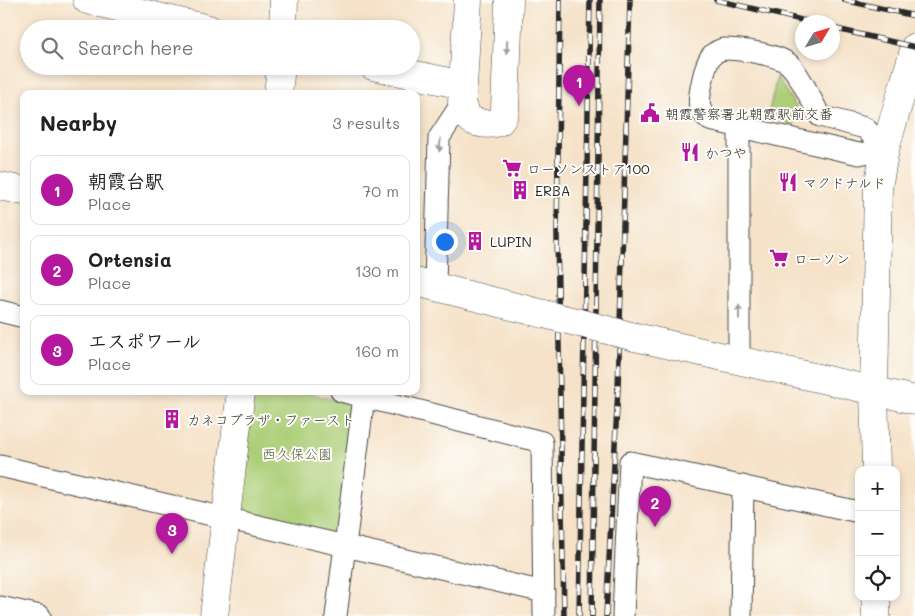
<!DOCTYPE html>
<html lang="en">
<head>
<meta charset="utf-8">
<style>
	body { margin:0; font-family:Mali,"Klee One",sans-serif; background:#f2f2f2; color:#222 }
	.controls { position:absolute; right:15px; bottom:15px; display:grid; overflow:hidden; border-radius:10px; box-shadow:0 2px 8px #0003 }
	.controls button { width:45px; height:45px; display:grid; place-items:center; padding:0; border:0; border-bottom:1px solid #e0e0e0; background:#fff; color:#222; font:25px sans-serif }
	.compass { position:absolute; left:795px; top:15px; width:45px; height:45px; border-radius:50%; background:#fff; box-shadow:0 2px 8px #0003; rotate:52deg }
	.you { position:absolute; left:444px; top:241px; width:18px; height:18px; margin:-12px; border:4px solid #fff; border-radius:50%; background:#1a73e8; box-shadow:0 0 0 8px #1a73e833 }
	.badge { display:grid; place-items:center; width:32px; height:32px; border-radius:50%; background:#b5179e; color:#fff; font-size:16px; font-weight:700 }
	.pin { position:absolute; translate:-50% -41px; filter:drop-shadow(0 1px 2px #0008) }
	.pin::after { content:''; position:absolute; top:26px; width:18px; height:15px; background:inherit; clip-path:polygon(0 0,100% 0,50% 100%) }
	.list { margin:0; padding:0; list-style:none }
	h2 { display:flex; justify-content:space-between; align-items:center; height:65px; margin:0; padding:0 20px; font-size:21px }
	h2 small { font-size:16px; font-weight:400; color:#767676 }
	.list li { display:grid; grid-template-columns:32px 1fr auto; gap:15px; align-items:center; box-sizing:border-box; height:70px; margin:0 10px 10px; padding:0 10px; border:1px solid #e0e0e0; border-radius:10px }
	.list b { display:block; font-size:19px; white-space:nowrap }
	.list p { margin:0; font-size:16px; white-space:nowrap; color:#767676 }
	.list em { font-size:16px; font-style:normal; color:#767676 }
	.icon { flex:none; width:28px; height:28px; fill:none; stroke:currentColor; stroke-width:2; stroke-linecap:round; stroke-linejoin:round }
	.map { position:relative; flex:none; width:915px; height:616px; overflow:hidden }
	.search { position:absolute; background:#fff; box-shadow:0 2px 8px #0003; left:20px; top:20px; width:400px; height:55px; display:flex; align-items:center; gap:12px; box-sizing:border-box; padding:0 18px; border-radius:28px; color:#767676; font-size:19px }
	.panel { position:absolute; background:#fff; box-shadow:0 2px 8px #0003; left:20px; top:90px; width:400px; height:305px; border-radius:10px }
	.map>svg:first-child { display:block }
	.green { fill:#acce77; stroke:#6c7c51 }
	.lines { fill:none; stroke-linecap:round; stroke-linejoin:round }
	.street-casing { stroke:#494643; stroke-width:23 }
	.secondary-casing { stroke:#494643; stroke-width:29 }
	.street { stroke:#fff; stroke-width:21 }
	.secondary { stroke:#fff; stroke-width:28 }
	.rail-casing { stroke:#2b2b2b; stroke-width:5.5 }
	.rail { stroke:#fdfcf7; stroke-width:4; stroke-dasharray:11; stroke-linecap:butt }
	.secondary-bridge-casing { stroke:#494643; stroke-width:29; stroke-linecap:butt }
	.secondary-bridge { stroke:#fff; stroke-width:28 }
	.oneway { fill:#a0a0a0 }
	.labels { text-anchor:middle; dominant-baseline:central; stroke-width:4; stroke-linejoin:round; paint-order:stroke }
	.poi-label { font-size:14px; fill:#2b2b2b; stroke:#fdfcf7; text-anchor:start }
	.park-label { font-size:14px; fill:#525c42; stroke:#fdfcf7 }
</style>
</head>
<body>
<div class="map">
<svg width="915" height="616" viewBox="0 0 915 616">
	<rect width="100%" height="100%" fill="#fdfcf7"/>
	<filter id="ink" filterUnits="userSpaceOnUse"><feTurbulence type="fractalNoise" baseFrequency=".02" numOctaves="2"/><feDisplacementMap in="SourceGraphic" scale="10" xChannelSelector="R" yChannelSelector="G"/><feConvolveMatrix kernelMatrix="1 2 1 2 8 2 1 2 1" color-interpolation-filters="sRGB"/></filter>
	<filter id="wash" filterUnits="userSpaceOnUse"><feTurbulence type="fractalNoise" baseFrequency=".0096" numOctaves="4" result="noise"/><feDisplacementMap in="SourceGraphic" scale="20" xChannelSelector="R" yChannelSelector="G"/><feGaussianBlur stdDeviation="1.12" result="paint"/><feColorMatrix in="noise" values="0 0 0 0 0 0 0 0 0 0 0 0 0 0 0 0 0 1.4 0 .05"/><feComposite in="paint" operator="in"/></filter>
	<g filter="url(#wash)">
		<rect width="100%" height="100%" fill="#f5e2c8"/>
		<!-- green -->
		<path class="green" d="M777 77 798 110 799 119 793 124 767 119Z
			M254 391H302L355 406 339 528 329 535 244 515 239 505Z"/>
	</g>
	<g filter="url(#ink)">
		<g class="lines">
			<!-- street casing -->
			<g class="street-casing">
				<path id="street" d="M723 49C739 49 779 54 790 65 801 76 812 102 820 116L865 128 885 149 859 154 710 120C706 116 702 114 700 108 697 100 705 65 710 58 713 53 717 51 723 49Z
					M739 127V361
					M435 286 439 138 462 103
					M0 311 24 317
					M341 391 542 442 544 616
					M0 466 544 592
					M0 607 40 616
					M336 616 364 397
					M623 616 630 462 859 512
					M741 616 743 486"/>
			</g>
			<!-- secondary casing -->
			<g class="secondary-casing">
				<path id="secondary" d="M87 0 209 29
					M468 0 462 103C464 108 465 114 469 118 475 124 492 126 500 121 503 118 504 114 505 110L509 0
					M283 29 284 0
					M373 66 463 85
					M278 94 281 66
					M0 186 24 191
					M416 282 544 314
					M635 337 915 400
					M876 470 874 390 878 187 885 149 915 47
					M214 616 241 391
					M876 616V597"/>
			</g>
			<!-- street -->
			<use href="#street" class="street"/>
			<!-- secondary -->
			<use href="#secondary" class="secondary"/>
			<!-- rail casing -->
			<g class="rail-casing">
				<path id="rail" d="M560 0 557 235 564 616
					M716 0 810 22
					M844 0 915 16
					M832 28 915 47
					M579 616 590 0
					M592 616 600 0
					M606 616 618 388 630 0"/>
			</g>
			<!-- rail -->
			<use href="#rail" class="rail"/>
			<!-- secondary-bridge casing -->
			<g class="secondary-bridge-casing">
				<path id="secondary-bridge" d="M544 314 635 337"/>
			</g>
			<!-- secondary-bridge -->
			<use href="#secondary-bridge" class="secondary-bridge"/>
		</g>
		<!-- one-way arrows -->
		<defs><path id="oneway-solid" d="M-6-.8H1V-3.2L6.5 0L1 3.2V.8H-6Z" transform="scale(1.25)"/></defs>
		<g class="oneway">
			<use href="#oneway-solid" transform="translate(507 47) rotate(92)"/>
			<use href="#oneway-solid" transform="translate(440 145) rotate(96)"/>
			<use href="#oneway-solid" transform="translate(739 312) rotate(-90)"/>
		</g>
	</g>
	<!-- icons -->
	<defs>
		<g id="civic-bare" transform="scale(1.5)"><path d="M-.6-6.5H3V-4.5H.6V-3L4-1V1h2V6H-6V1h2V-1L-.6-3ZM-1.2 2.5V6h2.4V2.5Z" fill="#b5179e" stroke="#fdfcf7" stroke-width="2.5" paint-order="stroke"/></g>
		<g id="restaurant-bare" transform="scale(1.5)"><path d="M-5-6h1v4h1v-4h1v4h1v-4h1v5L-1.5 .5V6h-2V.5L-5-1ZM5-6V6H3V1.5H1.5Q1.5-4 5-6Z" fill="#b5179e" stroke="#fdfcf7" stroke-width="2.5" paint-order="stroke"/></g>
		<g id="supermarket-bare" transform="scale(1.5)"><path d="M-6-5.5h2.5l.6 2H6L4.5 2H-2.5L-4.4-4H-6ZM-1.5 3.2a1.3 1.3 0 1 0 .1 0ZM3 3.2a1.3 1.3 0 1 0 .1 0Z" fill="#b5179e" stroke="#fdfcf7" stroke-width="2.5" paint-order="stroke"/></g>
		<g id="building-bare" transform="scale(1.5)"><path d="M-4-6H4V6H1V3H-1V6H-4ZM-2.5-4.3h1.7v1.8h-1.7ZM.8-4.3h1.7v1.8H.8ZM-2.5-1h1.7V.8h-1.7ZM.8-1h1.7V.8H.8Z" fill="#b5179e" stroke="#fdfcf7" stroke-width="2.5" paint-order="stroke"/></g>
	</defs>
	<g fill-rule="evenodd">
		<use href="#civic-bare" x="650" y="113"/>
		<use href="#restaurant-bare" x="690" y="152"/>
		<use href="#supermarket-bare" x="512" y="168"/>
		<use href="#restaurant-bare" x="788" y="182"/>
		<use href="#building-bare" x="520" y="190"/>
		<use href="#building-bare" x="475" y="241"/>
		<use href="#supermarket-bare" x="779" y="258"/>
		<use href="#building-bare" x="172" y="419"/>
	</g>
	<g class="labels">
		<!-- poi labels -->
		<g class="poi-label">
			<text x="665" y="113">朝霞警察署北朝霞駅前交番</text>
			<text x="705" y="152">かつや</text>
			<text x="527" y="168">ローソンストア100</text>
			<text x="803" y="182">マクドナルド</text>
			<text x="535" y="190">ERBA</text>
			<text x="490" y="241">LUPIN</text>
			<text x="794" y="258">ローソン</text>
			<text x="187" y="419">カネコプラザ・ファースト</text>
		</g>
		<!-- park labels -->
		<g class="park-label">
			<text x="297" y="453">西久保公園</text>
		</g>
	</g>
</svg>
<div class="controls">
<button>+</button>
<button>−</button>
<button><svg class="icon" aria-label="locate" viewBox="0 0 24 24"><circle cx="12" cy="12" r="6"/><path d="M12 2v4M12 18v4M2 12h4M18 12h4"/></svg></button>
</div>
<svg class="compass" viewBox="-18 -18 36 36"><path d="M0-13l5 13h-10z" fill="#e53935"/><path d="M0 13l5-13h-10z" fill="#767676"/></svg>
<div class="you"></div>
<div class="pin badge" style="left:579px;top:106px">1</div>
<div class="pin badge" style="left:655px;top:527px">2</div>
<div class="pin badge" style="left:172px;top:554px">3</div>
<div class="search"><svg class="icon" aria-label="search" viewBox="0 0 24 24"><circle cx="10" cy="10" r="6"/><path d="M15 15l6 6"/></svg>Search here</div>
<section class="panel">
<h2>Nearby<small>3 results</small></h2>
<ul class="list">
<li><span class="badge">1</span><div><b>朝霞台駅</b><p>Place</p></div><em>70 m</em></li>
<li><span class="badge">2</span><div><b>Ortensia</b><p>Place</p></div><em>130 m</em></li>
<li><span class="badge">3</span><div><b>エスポワール</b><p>Place</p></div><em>160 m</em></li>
</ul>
</section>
</div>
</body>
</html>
